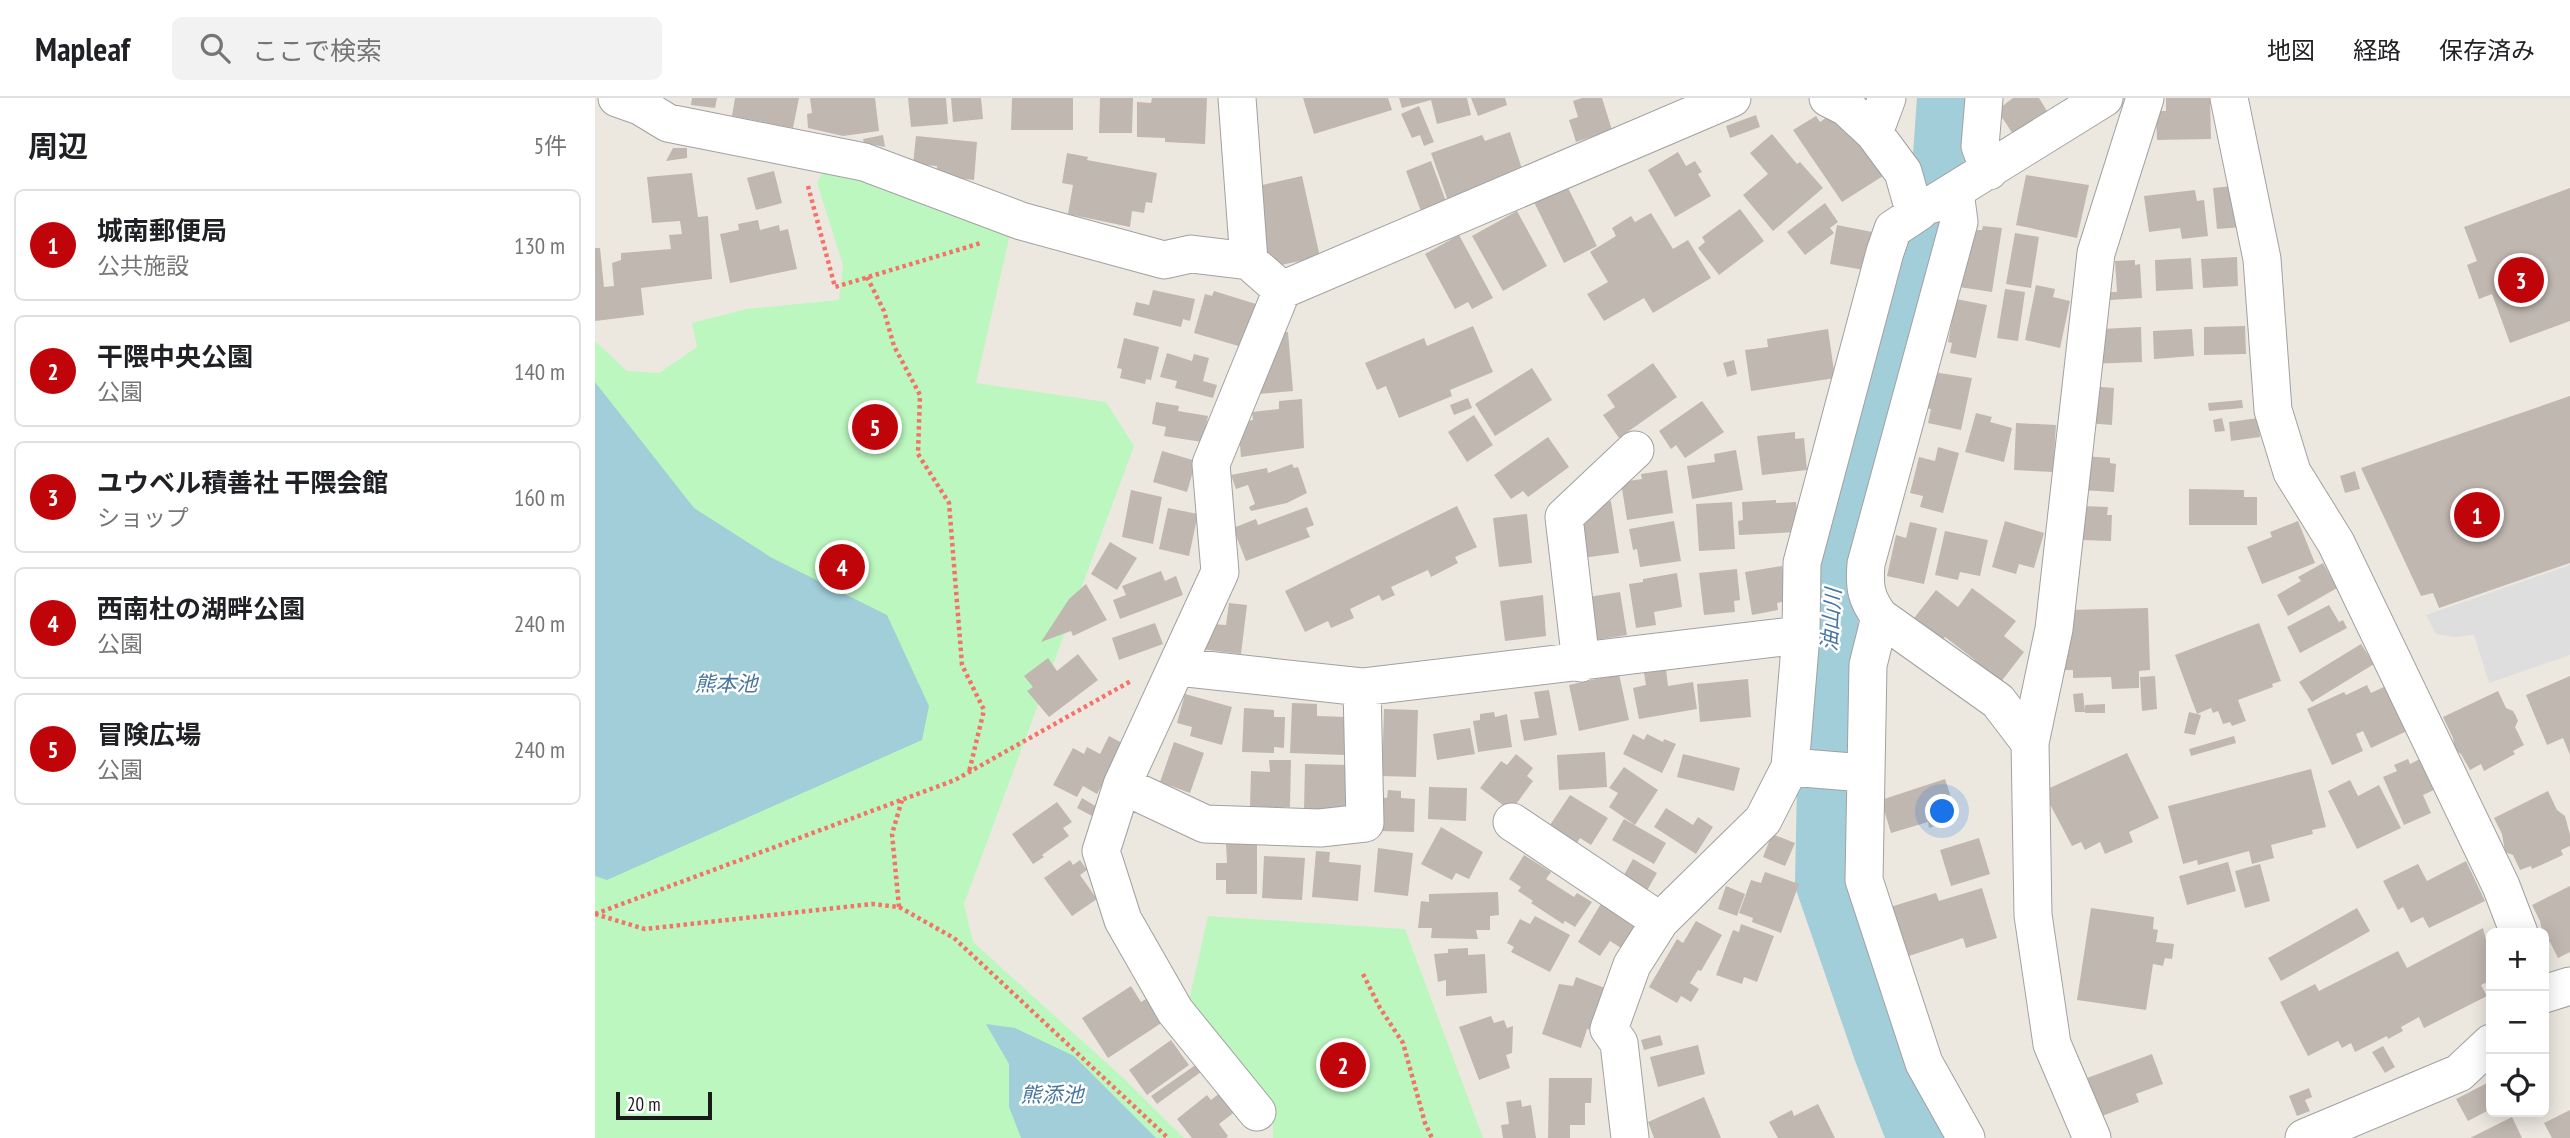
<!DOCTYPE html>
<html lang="ja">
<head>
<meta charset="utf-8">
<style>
	body { margin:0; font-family:"PT Sans Narrow","Noto Sans JP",sans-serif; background:#f2f2f2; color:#202124 }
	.controls { position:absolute; right:21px; bottom:21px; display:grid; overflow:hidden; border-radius:10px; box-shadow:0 4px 18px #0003 }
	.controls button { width:63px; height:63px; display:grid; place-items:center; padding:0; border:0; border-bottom:2px solid #e0e0e0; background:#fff; color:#202124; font:35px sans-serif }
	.scale { position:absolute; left:21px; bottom:18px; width:96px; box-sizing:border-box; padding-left:7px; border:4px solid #1a1a1a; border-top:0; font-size:19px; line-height:24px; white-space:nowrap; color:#1a1a1a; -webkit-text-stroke:5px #fff; paint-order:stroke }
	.you { position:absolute; left:1348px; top:714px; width:24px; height:24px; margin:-18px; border:5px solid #fff; border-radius:50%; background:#1a73e8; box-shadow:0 0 0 10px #1a73e833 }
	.badge { display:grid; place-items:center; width:46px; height:46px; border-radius:50%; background:#c0050a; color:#fff; font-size:23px; font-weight:700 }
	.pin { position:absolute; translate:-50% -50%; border:4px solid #fff; box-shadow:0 2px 7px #0006 }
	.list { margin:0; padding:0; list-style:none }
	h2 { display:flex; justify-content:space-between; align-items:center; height:91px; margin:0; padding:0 28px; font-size:30px }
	h2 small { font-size:23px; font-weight:400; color:#757577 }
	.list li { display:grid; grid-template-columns:46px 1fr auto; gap:21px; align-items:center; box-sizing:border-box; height:112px; margin:0 14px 14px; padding:0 14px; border:2px solid #e0e0e0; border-radius:10px }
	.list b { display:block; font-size:26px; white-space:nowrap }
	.list p { margin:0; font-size:23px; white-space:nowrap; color:#757577 }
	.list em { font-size:23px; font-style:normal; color:#757577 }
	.icon { flex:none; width:38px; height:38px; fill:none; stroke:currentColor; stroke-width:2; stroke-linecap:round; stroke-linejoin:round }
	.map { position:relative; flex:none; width:1975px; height:1040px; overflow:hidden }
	header { display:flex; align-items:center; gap:42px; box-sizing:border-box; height:98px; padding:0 35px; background:#fff; border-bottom:2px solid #e0e0e0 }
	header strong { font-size:33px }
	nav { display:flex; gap:38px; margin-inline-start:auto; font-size:24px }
	.search { width:490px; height:63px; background:#f2f2f2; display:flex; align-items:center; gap:18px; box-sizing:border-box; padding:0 24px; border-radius:10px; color:#757577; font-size:26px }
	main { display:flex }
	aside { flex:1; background:#fff }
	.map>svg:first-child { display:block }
	.park { fill:#bcf7bf }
	.parking { fill:#dedede }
	.water { fill:#a1ced9 }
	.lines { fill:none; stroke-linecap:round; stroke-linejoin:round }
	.river { stroke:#a1ced9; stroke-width:58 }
	.building { fill:#c0b7b0 }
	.minor-casing { stroke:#a1a1a1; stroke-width:39 }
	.path { stroke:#f57267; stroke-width:4.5; stroke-dasharray:3.5 3.5; stroke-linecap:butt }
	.minor { stroke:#fff; stroke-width:37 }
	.labels { text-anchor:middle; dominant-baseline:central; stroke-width:5; stroke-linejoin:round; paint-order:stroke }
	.water-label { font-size:21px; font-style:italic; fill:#48769f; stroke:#fff }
</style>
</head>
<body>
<header>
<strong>Mapleaf</strong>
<div class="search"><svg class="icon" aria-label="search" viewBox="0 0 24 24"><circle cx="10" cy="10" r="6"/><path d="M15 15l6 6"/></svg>ここで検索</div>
<nav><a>地図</a><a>経路</a><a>保存済み</a></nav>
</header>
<main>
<aside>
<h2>周辺<small>5件</small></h2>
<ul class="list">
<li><span class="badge">1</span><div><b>城南郵便局</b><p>公共施設</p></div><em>130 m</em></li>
<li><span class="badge">2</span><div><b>干隈中央公園</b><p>公園</p></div><em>140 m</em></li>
<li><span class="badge">3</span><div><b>ユウベル積善社 干隈会館</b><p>ショップ</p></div><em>160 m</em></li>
<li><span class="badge">4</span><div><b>西南杜の湖畔公園</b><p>公園</p></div><em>240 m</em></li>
<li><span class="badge">5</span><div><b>冒険広場</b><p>公園</p></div><em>240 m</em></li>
</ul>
</aside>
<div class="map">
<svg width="1975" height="1040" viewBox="0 0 1975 1040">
	<rect width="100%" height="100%" fill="#ece8e0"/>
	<!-- park -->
	<path class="park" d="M233 64 416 132 381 285 511 304 539 348 369 806 378 844 525 977 589 1040H0V243L32 273 64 275 102 249 97 225 152 211 244 202 248 167 222 85Z
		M613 818 810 831 888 1040H678V1026L593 907Z"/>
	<!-- parking -->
	<path class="parking" d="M1975 467V557L1894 585 1879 537 1860 539 1841 536 1831 517Z"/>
	<!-- water -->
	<path class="water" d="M0 284 99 410 177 460 292 517 334 608 327 642 12 782 0 778Z
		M391 926 420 930 479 958 561 1040H426L414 1009V966Z"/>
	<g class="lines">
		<!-- river -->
		<path class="river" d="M1324 1040 1316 1027 1287 952 1229 784 1235 495 1312 180 1347 58 1351 0"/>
	</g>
	<!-- building -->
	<path class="building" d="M97 0H122L120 10 96 7Z
		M140 0H204L198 30 137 18Z
		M215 0H280L284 33 248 38 213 30 212 16 217 15Z
		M313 0H351L353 26 316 29Z
		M356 0H386L388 21 358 24Z
		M417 0H478V32H416Z
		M505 0H538L537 35H504Z
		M557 0H612L610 46 570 44V40L542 39V4L556 5Z
		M708 0H793L797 12 719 36Z
		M804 0H872L876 17 842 26 836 2 807 10Z
		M876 0H910L912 7 883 18Z
		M987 0H1007L1017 32 981 44 974 22 983 19 978 3Z
		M1418 0H1444L1452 13 1418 36 1402 12Z
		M1571 0H1615L1616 41 1562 42 1561 13H1571Z
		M824 8 839 44 829 48 825 37 817 40 806 16Z
		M1242 12 1288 78 1247 104 1198 32 1221 18 1225 24Z
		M1161 17 1165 29 1135 40 1131 28Z
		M915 34 929 77 853 103 836 55 887 37 890 43Z
		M1177 36 1202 66 1205 64 1228 90 1178 133 1148 97 1173 76 1155 55Z
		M288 37 290 49 269 45 268 41Z
		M321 38 382 44 379 82 341 78 342 68 318 66Z
		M78 50H92V60L71 63Z
		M1083 54 1091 68 1100 63 1107 74 1103 76 1116 98 1080 119 1053 72Z
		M472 55 493 59 492 62 562 75 557 105 551 104 549 115 537 113 535 129 473 116 478 87 467 85Z
		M836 63 855 114 830 124 811 73Z
		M179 73 187 105 161 112 152 80Z
		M97 75 103 119 113 118 117 181 46 190 49 217 0 223V150H5L9 189 19 188 17 165 26 162V155L76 151 74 137 87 136 85 123 57 125 52 79Z
		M1431 77 1494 87 1482 140 1421 127Z
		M707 78 725 159 681 168 666 166 659 135 670 133 668 119 650 91Z
		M972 88 1002 148 969 165 939 104Z
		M1638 88 1648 129 1622 131 1618 90Z
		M1975 90V223L1915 245 1897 196 1884 201 1872 167 1882 163 1869 129Z
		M1600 92 1602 103 1609 102 1613 138 1587 141 1585 130 1554 134 1549 98Z
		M1230 105 1243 124 1235 130 1239 135 1210 157 1192 134Z
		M1145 111 1169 143 1124 177 1103 150 1110 144 1107 139Z
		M922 113 952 168 908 193 877 138Z
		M1056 115 1078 151 1093 142 1116 180 1058 215 1049 200 1009 223 992 196 1013 184 995 154 1021 138 1017 130 1036 118 1040 124Z
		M163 122 165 132 184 127 185 133 193 131 202 171 135 185 125 136 144 132 143 126Z
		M1242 127 1277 134 1269 172 1235 166Z
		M1388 128 1407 130 1397 194 1364 189 1369 160 1374 161 1379 132H1387Z
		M1420 135 1444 139 1436 190 1411 186Z
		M864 137 898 200 877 211 873 204 860 211 830 156Z
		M1642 159 1643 188 1608 190 1606 161Z
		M1596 160 1598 191 1561 193 1560 162Z
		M1540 162V167L1545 166 1547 200 1515 202 1514 194H1522L1520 163Z
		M1441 187 1460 191 1458 199 1475 203 1465 250 1430 242Z
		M1410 191 1430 194 1423 243 1402 240Z
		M558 192 600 201 595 223 588 221 586 229 538 217 541 204 554 207Z
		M619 193 661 206 647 249 599 235 610 196 617 198Z
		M1361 201 1392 207 1381 260 1355 255 1357 245 1353 244Z
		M878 228 898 274 855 292 857 298 804 320 791 288 782 292 770 265 829 240 832 248Z
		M1650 228 1651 256 1609 257V229Z
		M1546 229 1547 264 1493 266 1506 231Z
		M1233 231 1240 280 1156 293 1150 252 1173 249 1172 241Z
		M1597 231 1599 258 1559 261 1558 233Z
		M693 234 698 293 664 296 662 278 673 276 672 263 675 236Z
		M529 240 564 249 556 282 551 281 550 286 525 280 527 271 522 270Z
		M572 255 597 263 599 256 614 260 608 283 622 287 618 300 580 290 582 283 565 279Z
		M1139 262 1142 276 1132 279 1128 265Z
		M1058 265 1082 299 1024 340 1008 317 1020 309 1012 297Z
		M937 270 957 302 900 338 880 306Z
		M1338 274 1377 280 1366 332 1333 325 1336 311 1331 310Z
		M1494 288 1519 290 1517 327 1491 325Z
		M1975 298V465L1844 510 1838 495 1826 498 1766 370Z
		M873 300 877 310 859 317 855 307Z
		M707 301 709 350 646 359 644 335 648 324 658 322 657 314 684 311V303Z
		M1647 302 1648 310 1614 313 1613 305Z
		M1107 303 1129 334 1090 360 1081 347 1076 351 1064 333Z
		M561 304 584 308 583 313 613 318 611 328 615 329 613 345 569 338 571 329 557 326Z
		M1381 315 1397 319 1395 324 1417 330 1409 364 1370 354Z
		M879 317 898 347 872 364 853 334Z
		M1627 320 1630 333 1620 334 1618 322Z
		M1663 320 1665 339 1636 343 1634 324Z
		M1421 325 1461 327 1458 374 1419 372Z
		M1200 334V341L1209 340 1212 372 1167 377 1162 338Z
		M953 339 974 369 933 399 928 393 916 401 899 377Z
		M1343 349 1364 355 1348 415 1325 409 1328 398 1315 395 1324 359 1340 363Z
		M1141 352 1148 392 1097 401 1092 368 1120 364 1119 356Z
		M567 353 601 363 592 394 558 384Z
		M1488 358 1515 360V365L1521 366 1519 394 1486 392Z
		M697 366 699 370 703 369 712 395 692 405 656 413 654 409 660 406 653 387 641 391 636 377 672 370 673 375Z
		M1072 372 1078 415 1032 422 1026 384 1047 381 1046 376Z
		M1760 373 1765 391 1750 395 1745 378Z
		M1594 391 1649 392V399H1662V427H1594Z
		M536 392 567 399 558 446 527 439Z
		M1181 402V405L1201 404 1203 434 1144 437 1143 423 1148 422 1147 404Z
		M1016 403 1024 455 980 461 987 408Z
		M1137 404 1140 451 1104 453 1101 406Z
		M862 408 882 449 860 459 863 465 836 479 833 472 796 489 800 497 787 503 784 497 755 511 759 520 736 530 733 523 710 534 690 493Z
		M1487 408 1513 409 1512 417H1517L1516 443 1486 442Z
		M712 409 719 427 711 430 715 439 651 463 638 430 661 421 663 427Z
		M573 410 603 416 594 458 564 451Z
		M932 416 937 465 904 469 898 420Z
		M1079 423 1086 463 1045 469 1042 451 1038 452 1034 431Z
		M1410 423 1449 435 1439 470 1424 466 1421 476 1397 469Z
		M1703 423 1720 465 1667 486 1652 449 1677 439 1675 434Z
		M1315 424 1342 430 1329 486 1292 478 1301 437 1311 440Z
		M1350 433 1393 442 1385 478 1365 474 1363 482 1340 477Z
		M515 444 542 460 522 492 496 476Z
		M1728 465 1742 490 1693 518 1682 497 1706 483 1703 479Z
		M1187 468 1193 503 1182 505 1183 512 1157 517 1150 474Z
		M1142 471 1145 502 1139 503 1140 514 1109 517 1104 475Z
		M566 473 570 483 581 478 588 497 525 521 518 502 531 497 527 488Z
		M1082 475 1087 509 1059 514 1061 527 1041 530 1034 486 1048 484V481Z
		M491 486 512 522 478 538 476 533 446 544 474 501Z
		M1377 490 1421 523 1409 538 1429 554 1402 589 1374 568 1380 562 1350 539 1344 546 1316 524 1341 492 1363 509Z
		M1025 494 1032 537 994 543 987 500Z
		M948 497 951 538 910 543 905 503Z
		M634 505 652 507 646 556 605 551 618 526 631 527Z
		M1734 507 1744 524 1748 522 1752 530 1705 555 1692 529Z
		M1553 510 1555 572 1544 573V590L1517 591 1516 579 1478 580V572H1469L1473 512Z
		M560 525 568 546 524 562 517 540Z
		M1664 525 1686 583 1677 586 1678 589 1643 602 1651 623 1637 628 1635 624 1628 626 1623 613 1618 615 1616 610 1602 616 1580 557Z
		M1766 546 1779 566 1717 604 1704 584Z
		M483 556 503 582 454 619 432 593 438 589 429 578 453 560 462 573Z
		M1071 571 1073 588 1098 584 1102 611 1044 621 1038 590 1051 587 1049 575Z
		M1024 576 1034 622 984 633 974 587Z
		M1560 578 1562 611 1547 613 1545 579Z
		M1975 578V657L1968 640 1952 647 1931 597Z
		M1153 581 1156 619 1105 624 1102 586Z
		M1772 587 1776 595 1793 587 1814 632 1776 650 1768 633 1761 636 1768 653 1737 667 1712 611 1749 594 1751 597Z
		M954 592 962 637 929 643 925 622 944 620 939 594Z
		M1903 593 1911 610 1918 613 1921 618 1923 623 1920 629 1929 647 1918 653 1920 656 1889 673 1886 666 1875 672 1866 656 1860 652 1858 640 1848 619Z
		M1488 595 1490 614H1480L1478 596Z
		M590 596 637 609 627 647 595 638 597 629 582 625Z
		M697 605 722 606V618L752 619 750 657 695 655Z
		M1510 606V615H1490V607Z
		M649 610 679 612V619H690L689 650 679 649V655L647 654Z
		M789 611 823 612 821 679 787 678Z
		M899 614 900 619 912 616 917 649 883 654 878 623 885 622V616Z
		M1594 614 1606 617 1600 637 1589 635Z
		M875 630 880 656 842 662 838 636Z
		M1038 636 1049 642 1052 636 1068 644 1069 641 1081 646 1067 675 1028 656Z
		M514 638 529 646 502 696 488 688 482 699 458 687 478 650 489 656 492 649 505 656Z
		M1639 638 1641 645 1596 658 1594 651Z
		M579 644 609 655 595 695 565 684Z
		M1010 654 1012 689 964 692 962 657Z
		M1532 655 1564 720 1534 734 1538 744 1510 756 1505 744 1490 752 1486 744 1477 748 1448 693Z
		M921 656 938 670 932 678 938 683 916 713 885 690 906 663 912 667Z
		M1088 656 1145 670 1139 693 1082 679Z
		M1827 660 1841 691 1828 697 1836 715 1809 727 1788 679 1802 673 1799 667 1813 661 1815 666Z
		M674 662H696L695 709H655L656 673 675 674Z
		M710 666 754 667 753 713 709 712Z
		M1029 669 1063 692 1040 727 1014 709 1023 695 1014 690Z
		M1716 671 1731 729 1717 732 1718 736 1676 747 1679 760 1657 766 1654 753 1603 767 1602 762 1588 766 1573 708Z
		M1350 681 1363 721 1334 730 1333 724 1296 735 1286 702Z
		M1755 682 1763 698 1784 687 1806 730 1762 751 1733 693Z
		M834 689 872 690 871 723 833 721Z
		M793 692 806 693V700L820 701 819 734 784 733 785 699 792 700Z
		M1953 693 1962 712 1970 718 1975 737V748L1966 752 1968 757 1937 771 1936 768 1925 772 1918 757 1910 754 1907 736 1899 720Z
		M975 697 1013 720 996 747 985 740 980 748 953 730Z
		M487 700 502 709 497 718 482 710Z
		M462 704 477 724 468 730 474 738 447 757 449 759 438 766 417 736Z
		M1071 710 1098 727 1103 719 1118 729 1101 756 1059 729Z
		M1029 721 1071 745 1059 766 1017 742Z
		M846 729 888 754 874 781 861 775 857 782 826 766Z
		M1177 736 1200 745 1190 768 1168 759Z
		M1384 740 1395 776 1356 788 1345 752Z
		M631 746H662V796H631V782H621V765H632Z
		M783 750 818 755 813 798 779 794Z
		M721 753 735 754 734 764 766 767 763 803 717 799Z
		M929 757 956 774 951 781 979 799 982 795 997 804 980 829 970 823 968 826 936 805 938 803 923 793 926 789 914 781Z
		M669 758 710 760 707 802 667 800Z
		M1038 761 1062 775 1050 796 1026 782Z
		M475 762 478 767 485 762 492 772 485 777 502 801 477 818 449 780Z
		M1871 763 1890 803 1834 830 1828 819 1816 825 1808 809 1803 812 1788 783 1823 766 1832 783Z
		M1633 764 1641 793 1592 807 1584 778Z
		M1665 766 1675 803 1650 810 1640 773Z
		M1170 774 1204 786 1186 835 1157 824 1158 820 1144 815 1156 782 1166 785Z
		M1131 788 1150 796 1142 818 1123 811Z
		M1975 788V854L1963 860 1955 844 1949 842 1945 823 1937 807Z
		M1387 790 1402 840 1371 850 1368 840 1311 859 1295 809 1341 795 1344 803Z
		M903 794 904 817 895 818V832H881L883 841 836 840 837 830H823L826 803 834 804V796Z
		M1007 804 1041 828 1026 850 1015 843 1005 858 983 844Z
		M1496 810 1559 819 1558 831 1563 832 1561 844 1579 846 1577 861 1570 860 1568 868 1558 866 1551 912 1482 902Z
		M1762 810 1775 833 1686 883 1673 860Z
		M940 818 975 837 955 874 916 854 919 849 912 845 925 821 935 826Z
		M1101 823 1127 837 1106 873 1103 872 1095 885 1104 891 1096 904 1086 898 1082 905 1054 889 1082 841 1088 845Z
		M1146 826 1179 838 1162 884 1149 879 1147 886 1121 877 1138 832 1144 834Z
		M1888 830 1896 862V882L1886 887 1892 898 1829 930 1824 919 1806 929 1808 933 1793 941 1792 938 1760 954 1756 945 1747 950 1743 943 1713 958 1685 904 1720 886 1724 893 1803 853 1812 870Z
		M873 850V857L890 856 892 895 851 898V882L843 884 839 856 853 855V851Z
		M981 879 1010 890 996 932 992 931 986 950 947 936 964 886 978 888Z
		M536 888 546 904 556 898 571 922 513 960 487 920Z
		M896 918 899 925 909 922 912 930 918 928 917 955 911 957 915 970 884 982 864 929Z
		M1065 937 1068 947 1049 952 1046 942Z
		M576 942 594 967 552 997 534 972Z
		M1103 947 1110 976 1063 989 1055 959Z
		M1788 948 1800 969 1790 975 1777 954Z
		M1557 956 1568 986 1541 996 1544 1004 1507 1018 1492 980Z
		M612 959 617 966 562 1006 556 998Z
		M954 980H997L996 1005H990V1027H975V1040H953Z
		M1896 983V1011L1873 1023 1861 1001Z
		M631 990 646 1009 624 1026 633 1038 631 1040H597L582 1021 612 997 616 1002Z
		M1714 990 1717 999 1710 1002 1715 1013 1702 1018 1694 998Z
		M1109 999 1126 1040H1059L1053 1024Z
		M926 1002 927 1009 936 1007 941 1040H908L906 1027 914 1026 911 1004Z
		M1223 1006 1240 1040H1183L1174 1024 1197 1012 1199 1018Z
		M1975 1012V1040H1957L1949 1025Z
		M1917 1019 1927 1040H1875Z"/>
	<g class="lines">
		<!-- minor casing -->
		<g class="minor-casing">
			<path id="minor" d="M22 0 45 8 73 25 269 64 426 123 569 162 596 156 654 163 687 192
				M642 0 654 163
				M1233 0 1251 9 1279 35
				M1389 0 1385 48 1394 73
				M1634 0 1667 161 1678 312 1697 374 1741 445 1906 788 1924 835
				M1338 106 1509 0
				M1285 519C1271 501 1269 489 1271 466L1364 124 1360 94
				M1206 537 1207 465 1290 154 1298 131 1325 113 1316 102 1308 74 1279 35 1292 0
				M986 565 969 419 1040 352
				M583 569 767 589 1206 537 1195 669 1168 722 1065 823 1037 867 1014 931 1024 945 1035 1040
				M1195 669 1269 675
				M527 687 610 726 725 730 770 725 767 589
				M917 724 1065 823
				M1949 896 1975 888
				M662 1014 580 913 528 822 506 753 527 687 625 474 616 366 687 192 1137 0
				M1371 1040 1329 965 1269 782 1273 567 1285 519 1403 603 1435 645
				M1497 1040 1457 946 1438 817 1435 645 1459 531 1501 155 1550 0
				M1709 1040 1864 975 1896 945"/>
		</g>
		<!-- path -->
		<path class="path" d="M213 88 240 189 386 145
			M272 179 289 213 299 248 325 297 323 356 354 405 367 567 389 612 374 674
			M304 809 297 736 307 702
			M0 816 50 831 277 806 304 809 359 840 573 1040
			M0 816 360 682 536 583
			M768 876 785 910 808 945 830 1025 837 1040"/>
		<!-- minor -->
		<use href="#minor" class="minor"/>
	</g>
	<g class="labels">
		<!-- water labels -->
		<g class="water-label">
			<text transform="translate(1236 522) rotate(-86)">油山川</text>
			<text x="131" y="585">熊本池</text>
			<text x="457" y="996">熊添池</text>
		</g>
	</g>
</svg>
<div class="controls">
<button>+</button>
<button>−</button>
<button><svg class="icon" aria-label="locate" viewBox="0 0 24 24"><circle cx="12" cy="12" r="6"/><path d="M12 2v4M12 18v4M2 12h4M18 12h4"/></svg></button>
</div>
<div class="scale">20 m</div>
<div class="you"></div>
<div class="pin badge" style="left:1882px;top:417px">1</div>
<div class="pin badge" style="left:748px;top:967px">2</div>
<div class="pin badge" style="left:1926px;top:182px">3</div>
<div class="pin badge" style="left:247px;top:469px">4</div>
<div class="pin badge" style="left:280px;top:329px">5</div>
</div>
</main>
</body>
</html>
